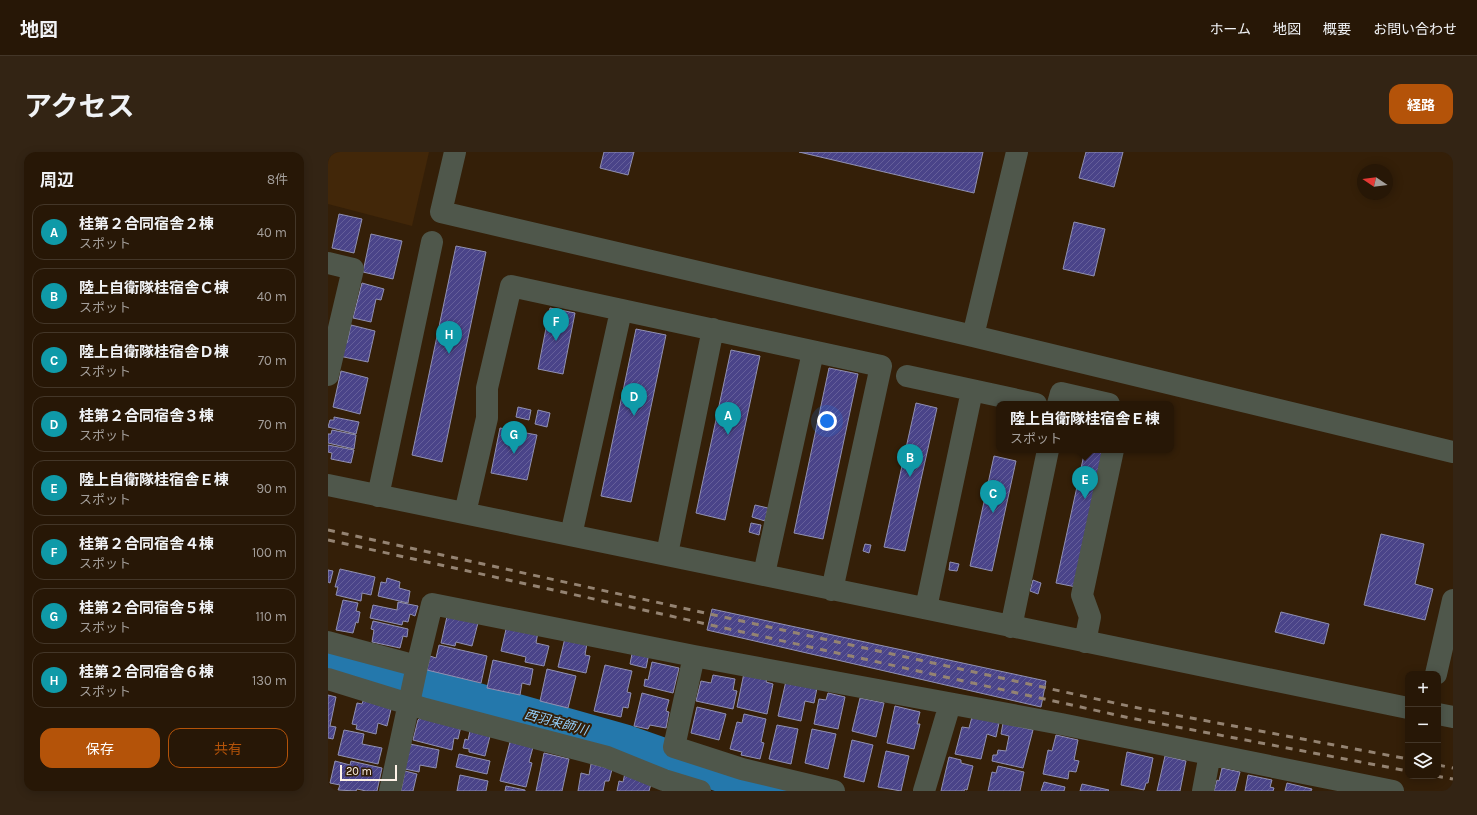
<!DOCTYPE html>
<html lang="ja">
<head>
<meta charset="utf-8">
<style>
	body { margin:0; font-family:Karla,"Noto Sans JP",sans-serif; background:#332414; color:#f1f3f6 }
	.controls { position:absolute; right:12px; bottom:12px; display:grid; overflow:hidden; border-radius:8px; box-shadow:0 2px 10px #0003 }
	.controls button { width:36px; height:36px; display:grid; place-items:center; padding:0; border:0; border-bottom:1px solid #433628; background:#271706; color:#f1f3f6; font:20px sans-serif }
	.compass { position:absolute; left:1029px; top:12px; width:36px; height:36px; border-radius:50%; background:#271706; box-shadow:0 2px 10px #0003; rotate:283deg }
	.scale { position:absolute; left:12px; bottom:10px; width:57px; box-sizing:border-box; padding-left:4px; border:2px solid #fef2e7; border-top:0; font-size:11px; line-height:14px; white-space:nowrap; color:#fef2e7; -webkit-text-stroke:3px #341f08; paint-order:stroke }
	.you { position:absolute; left:499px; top:269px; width:14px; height:14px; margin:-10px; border:3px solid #fff; border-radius:50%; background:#1a73e8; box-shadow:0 0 0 6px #1a73e833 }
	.badge { display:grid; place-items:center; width:26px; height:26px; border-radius:50%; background:#b45309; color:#fff; font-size:13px; font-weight:700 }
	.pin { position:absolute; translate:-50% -33px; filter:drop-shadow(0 1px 2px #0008) }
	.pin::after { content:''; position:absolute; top:21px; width:14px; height:12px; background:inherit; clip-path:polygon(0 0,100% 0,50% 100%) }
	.popup { position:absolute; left:668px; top:249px; width:178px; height:52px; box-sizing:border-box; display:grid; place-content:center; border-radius:8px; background:#271706; filter:drop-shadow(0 1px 3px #0005); font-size:13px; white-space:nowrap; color:#a49f9b }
	.popup b { font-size:15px; color:#f1f3f6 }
	.popup::after { content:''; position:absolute; left:50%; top:100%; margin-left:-8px; border:8px solid transparent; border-top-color:#271706 }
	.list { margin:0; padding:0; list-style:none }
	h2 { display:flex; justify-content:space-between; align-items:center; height:52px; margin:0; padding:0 16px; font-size:17px }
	h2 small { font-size:13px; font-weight:400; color:#a49f9b }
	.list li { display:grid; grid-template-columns:26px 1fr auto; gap:12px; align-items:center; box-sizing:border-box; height:56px; margin:0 8px 8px; padding:0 8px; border:1px solid #433628; border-radius:12px }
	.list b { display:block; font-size:15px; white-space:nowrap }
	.list p { margin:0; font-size:13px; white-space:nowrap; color:#a49f9b }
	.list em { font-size:13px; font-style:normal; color:#a49f9b }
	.actions { display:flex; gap:8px; padding:12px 16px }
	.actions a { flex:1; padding:9px 0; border:1px solid #b45309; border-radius:12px; text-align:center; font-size:14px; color:#b45309 }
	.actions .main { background:#b45309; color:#fff }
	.icon { flex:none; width:22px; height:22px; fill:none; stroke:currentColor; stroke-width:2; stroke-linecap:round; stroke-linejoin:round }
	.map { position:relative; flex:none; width:1125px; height:639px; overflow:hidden; border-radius:12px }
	header { display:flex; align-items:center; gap:24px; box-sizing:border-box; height:56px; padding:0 20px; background:#271706; border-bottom:1px solid #433628 }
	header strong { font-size:19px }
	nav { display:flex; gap:22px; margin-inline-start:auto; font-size:14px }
	.intro { display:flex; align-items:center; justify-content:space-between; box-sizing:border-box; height:96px; padding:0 24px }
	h1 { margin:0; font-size:28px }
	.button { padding:10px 18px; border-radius:12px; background:#b45309; color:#fff; font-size:14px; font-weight:700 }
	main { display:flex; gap:24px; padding:0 24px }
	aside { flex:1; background:#271706; border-radius:12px; box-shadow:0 2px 10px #0003 }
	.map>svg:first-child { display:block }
	.built { fill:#422709 }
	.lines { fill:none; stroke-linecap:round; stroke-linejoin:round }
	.river { stroke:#2478ac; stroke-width:34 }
	.building { fill:url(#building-hatch); stroke:#9191b2 }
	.minor { stroke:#4f574b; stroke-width:22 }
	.rail { stroke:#948372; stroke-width:3; stroke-dasharray:7 7; stroke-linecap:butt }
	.labels { text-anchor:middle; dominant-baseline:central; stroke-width:4; stroke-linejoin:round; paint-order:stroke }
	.water-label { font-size:13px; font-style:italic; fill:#93cdf8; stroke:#341f08 }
</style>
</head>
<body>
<header>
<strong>地図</strong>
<nav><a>ホーム</a><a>地図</a><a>概要</a><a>お問い合わせ</a></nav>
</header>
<div class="intro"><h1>アクセス</h1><a class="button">経路</a></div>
<main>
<aside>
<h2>周辺<small>8件</small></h2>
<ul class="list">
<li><span class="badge" style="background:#0f9aa8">A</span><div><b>桂第２合同宿舎２棟</b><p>スポット</p></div><em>40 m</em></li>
<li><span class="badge" style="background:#0f9aa8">B</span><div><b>陸上自衛隊桂宿舎Ｃ棟</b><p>スポット</p></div><em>40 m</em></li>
<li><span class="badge" style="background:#0f9aa8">C</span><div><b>陸上自衛隊桂宿舎Ｄ棟</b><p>スポット</p></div><em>70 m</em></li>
<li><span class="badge" style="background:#0f9aa8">D</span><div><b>桂第２合同宿舎３棟</b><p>スポット</p></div><em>70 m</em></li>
<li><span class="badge" style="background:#0f9aa8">E</span><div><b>陸上自衛隊桂宿舎Ｅ棟</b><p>スポット</p></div><em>90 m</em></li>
<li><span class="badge" style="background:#0f9aa8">F</span><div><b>桂第２合同宿舎４棟</b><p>スポット</p></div><em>100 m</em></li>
<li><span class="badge" style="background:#0f9aa8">G</span><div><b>桂第２合同宿舎５棟</b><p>スポット</p></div><em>110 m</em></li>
<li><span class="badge" style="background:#0f9aa8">H</span><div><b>桂第２合同宿舎６棟</b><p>スポット</p></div><em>130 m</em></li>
</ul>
<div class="actions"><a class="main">保存</a><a>共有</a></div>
</aside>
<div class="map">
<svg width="1125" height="639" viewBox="0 0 1125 639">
	<defs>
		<pattern id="building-hatch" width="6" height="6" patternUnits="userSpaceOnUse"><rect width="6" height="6" fill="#4a4489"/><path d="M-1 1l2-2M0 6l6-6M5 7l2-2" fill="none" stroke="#655f9a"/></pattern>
	</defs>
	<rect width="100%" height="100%" fill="#341f08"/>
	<!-- built -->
	<path class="built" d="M0 0H101L84 74 0 52Z"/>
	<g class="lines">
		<!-- river -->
		<path class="river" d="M0 508 107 536 296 589 401 626 453 639"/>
	</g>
	<!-- building -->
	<path class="building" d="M276 0H306L300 23 272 16Z
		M471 0H655L646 41Z
		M758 0H795L786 35 751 26Z
		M11 62 34 67 26 101 4 96Z
		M746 70 777 77 766 124 735 117Z
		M43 82 74 89 65 127 35 120Z
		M128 94 158 100 114 310 84 303Z
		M34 131 56 137 53 148 48 147 43 170 25 166Z
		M222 156 247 161 235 222 210 217Z
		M23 173 47 179 40 210 11 204 14 190 19 191Z
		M308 177 338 183 303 350 273 344Z
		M403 198 432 204 397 368 368 361Z
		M501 216 530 222 495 387 466 381Z
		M13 219 40 226 32 262 5 255Z
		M588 251 609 256 577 399 556 395Z
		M190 255 203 258 201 268 188 265Z
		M210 258 222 261 219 275 207 272Z
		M6 265 31 270 28 282 0 275 2 268H6Z
		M172 276 209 283 199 328 163 321Z
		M4 278 28 283 26 297 0 291V282H3Z
		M0 293 26 298 23 311 3 307 4 301 0 300Z
		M757 298H778L748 435 728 431Z
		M666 304 688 309 664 419 642 414Z
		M427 353 440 356 437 369 424 365Z
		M423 371 433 373 431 383 421 380Z
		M1053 382 1096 392 1087 432 1105 437 1097 468 1036 453Z
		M537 392 543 393 541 401 535 399Z
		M622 410 631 412 629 419 621 418Z
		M12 417 47 425 43 443 34 441 33 449 8 443 10 435H7Z
		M0 418 5 419 2 431 0 430Z
		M59 426 72 430 71 436 82 439 80 451 50 444 53 430 58 431Z
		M705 428 713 431 710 442 702 439Z
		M15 448 30 451 28 459 32 460 30 471 28 470 25 481 8 478Z
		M70 450 90 454 87 464 82 462 80 470 75 469 74 473 42 466 45 453 69 458Z
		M384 457 718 529 713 555 379 478Z
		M120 460 151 467 144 494 128 490 127 494 113 491Z
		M953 460 1001 472 996 492 947 480Z
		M45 469 80 477 79 485 75 484 72 496 44 490 46 478 43 477Z
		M179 473 210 480 208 491 221 494 216 514 197 510 198 505 173 499Z
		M237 486 259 491 257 503 262 504 258 521 230 515Z
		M111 493 159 504 153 531 99 518 102 504 108 506Z
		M305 497 321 501 318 516 302 512Z
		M165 508 205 517 202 533 194 531 192 543 159 536Z
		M324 510 351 516 345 541 316 534 317 527 320 528Z
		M277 513 304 519 299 540 303 541 300 556 295 555 293 565 266 559Z
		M219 517 248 524 240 556 212 549Z
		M416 521 439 527 438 530 445 532 439 562 409 555Z
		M385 523 407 527 405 538 409 539 405 557 368 549 373 529 383 531Z
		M458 529 489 536 486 551 477 549 473 569 450 564Z
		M314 541 341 548 338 559 341 560 338 576 322 573 320 577 306 574Z
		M500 541 517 545 510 577 486 572 491 547 498 548Z
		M0 543 8 545 2 574 8 575 5 587 0 586Z
		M532 546 556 551 548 585 524 579Z
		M35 549 64 553 59 574 50 571 48 582 28 577 29 573 24 572 29 551 34 552Z
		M567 554 592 560 589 572H592L586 597 559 591Z
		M369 555 398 562 391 588 363 581Z
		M416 562 438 567 433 590 436 591 432 607 413 603 414 600 402 597 409 570 414 571Z
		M94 564 133 574 130 587 126 586 124 598 85 588 90 568Z
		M644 565 671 571 668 585 659 582 653 607 627 602 634 575 641 576Z
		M675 571 705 578 695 616 664 609 665 603H669L670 598 678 599 681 584 673 582Z
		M449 573 470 577 463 612 441 607Z
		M484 577 508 582 500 617 477 611Z
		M16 578 36 582 34 592 54 596 50 612 10 603Z
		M142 579 162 584 157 604 141 600V597L135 596 137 587 140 588Z
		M728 583 750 588 746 608 751 609 748 620 741 619 740 627 715 622 720 598 724 599Z
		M524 588 545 593 536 630 516 625Z
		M182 590 205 595 201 610 204 611 198 635 172 629Z
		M82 592 111 598 108 616 92 613 91 620 77 617Z
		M558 599 581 604 573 639 550 635Z
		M799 600 825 606 820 631H818L816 638 793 633Z
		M216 601 241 607 234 639H208Z
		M131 602 162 609 159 622 128 615Z
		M837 604 858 609 852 639H829Z
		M621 605 633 608V611L645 614 639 638 637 637 636 639H613Z
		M7 609 22 613 23 609 54 616 49 639H38L29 637 28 639 10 638 12 633 2 631Z
		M263 612 284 617 281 629H277L275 639H250L253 621 261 623Z
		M670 614 696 620 692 639H660L664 620 668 621Z
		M894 616 912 620 907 639H886L889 628 891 629Z
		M77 619 89 622 85 639H73Z
		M297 621 323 632 321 639H289L291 629 295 630Z
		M132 623 160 629 158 639H129Z
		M920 623 944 628 942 635 946 636 945 639H917Z
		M716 630 737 635 736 639H713Z
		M959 631 984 637 983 639H957Z
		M754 632 781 638 780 639H752Z
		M178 634 197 638V639H177Z"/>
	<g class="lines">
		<!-- minor -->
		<path class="minor" d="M127 0 113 60 645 184 1125 300
			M0 111 25 117 0 223
			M645 184 689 0
			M579 224 708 252
			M730 252 733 241 781 252
			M0 333 1080 556
			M50 344 104 90
			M137 361 159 266V236L183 134 553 214 504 438
			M243 383 293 159
			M339 402 385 177
			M436 422 485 200
			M598 456 644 239
			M683 475 720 298
			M0 490 89 514
			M757 490 762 465 754 443 785 298
			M366 504 346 595 414 617 506 639
			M1108 522 1125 448
			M0 527 97 557 279 605 336 628 372 639
			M1110 562 1125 565
			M62 639 89 514 104 452 366 504 733 572 1065 639
			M596 639 622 552
			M875 639 882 602"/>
		<!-- rail -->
		<path class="rail" d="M0 378 805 555 1080 607
			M0 388 802 566 1080 619
			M1110 613 1125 616
			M1108 624 1125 627"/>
	</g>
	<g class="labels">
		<!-- water labels -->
		<g class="water-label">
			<text transform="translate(228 570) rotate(15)">西羽束師川</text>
		</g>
	</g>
</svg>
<div class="controls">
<button>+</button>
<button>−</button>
<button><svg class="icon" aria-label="layers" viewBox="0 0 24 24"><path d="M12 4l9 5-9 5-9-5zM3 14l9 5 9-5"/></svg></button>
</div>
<svg class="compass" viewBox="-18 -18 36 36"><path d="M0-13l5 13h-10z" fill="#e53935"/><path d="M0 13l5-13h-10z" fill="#a49f9b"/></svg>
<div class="scale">20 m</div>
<div class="you"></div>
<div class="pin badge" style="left:400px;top:283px;background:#0f9aa8">A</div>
<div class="pin badge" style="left:582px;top:325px;background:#0f9aa8">B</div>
<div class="pin badge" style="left:665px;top:361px;background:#0f9aa8">C</div>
<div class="pin badge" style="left:306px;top:264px;background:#0f9aa8">D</div>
<div class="pin badge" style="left:757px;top:347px;background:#0f9aa8">E</div>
<div class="popup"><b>陸上自衛隊桂宿舎Ｅ棟</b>スポット</div>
<div class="pin badge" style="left:228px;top:189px;background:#0f9aa8">F</div>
<div class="pin badge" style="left:186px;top:302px;background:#0f9aa8">G</div>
<div class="pin badge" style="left:121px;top:202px;background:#0f9aa8">H</div>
</div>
</main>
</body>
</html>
